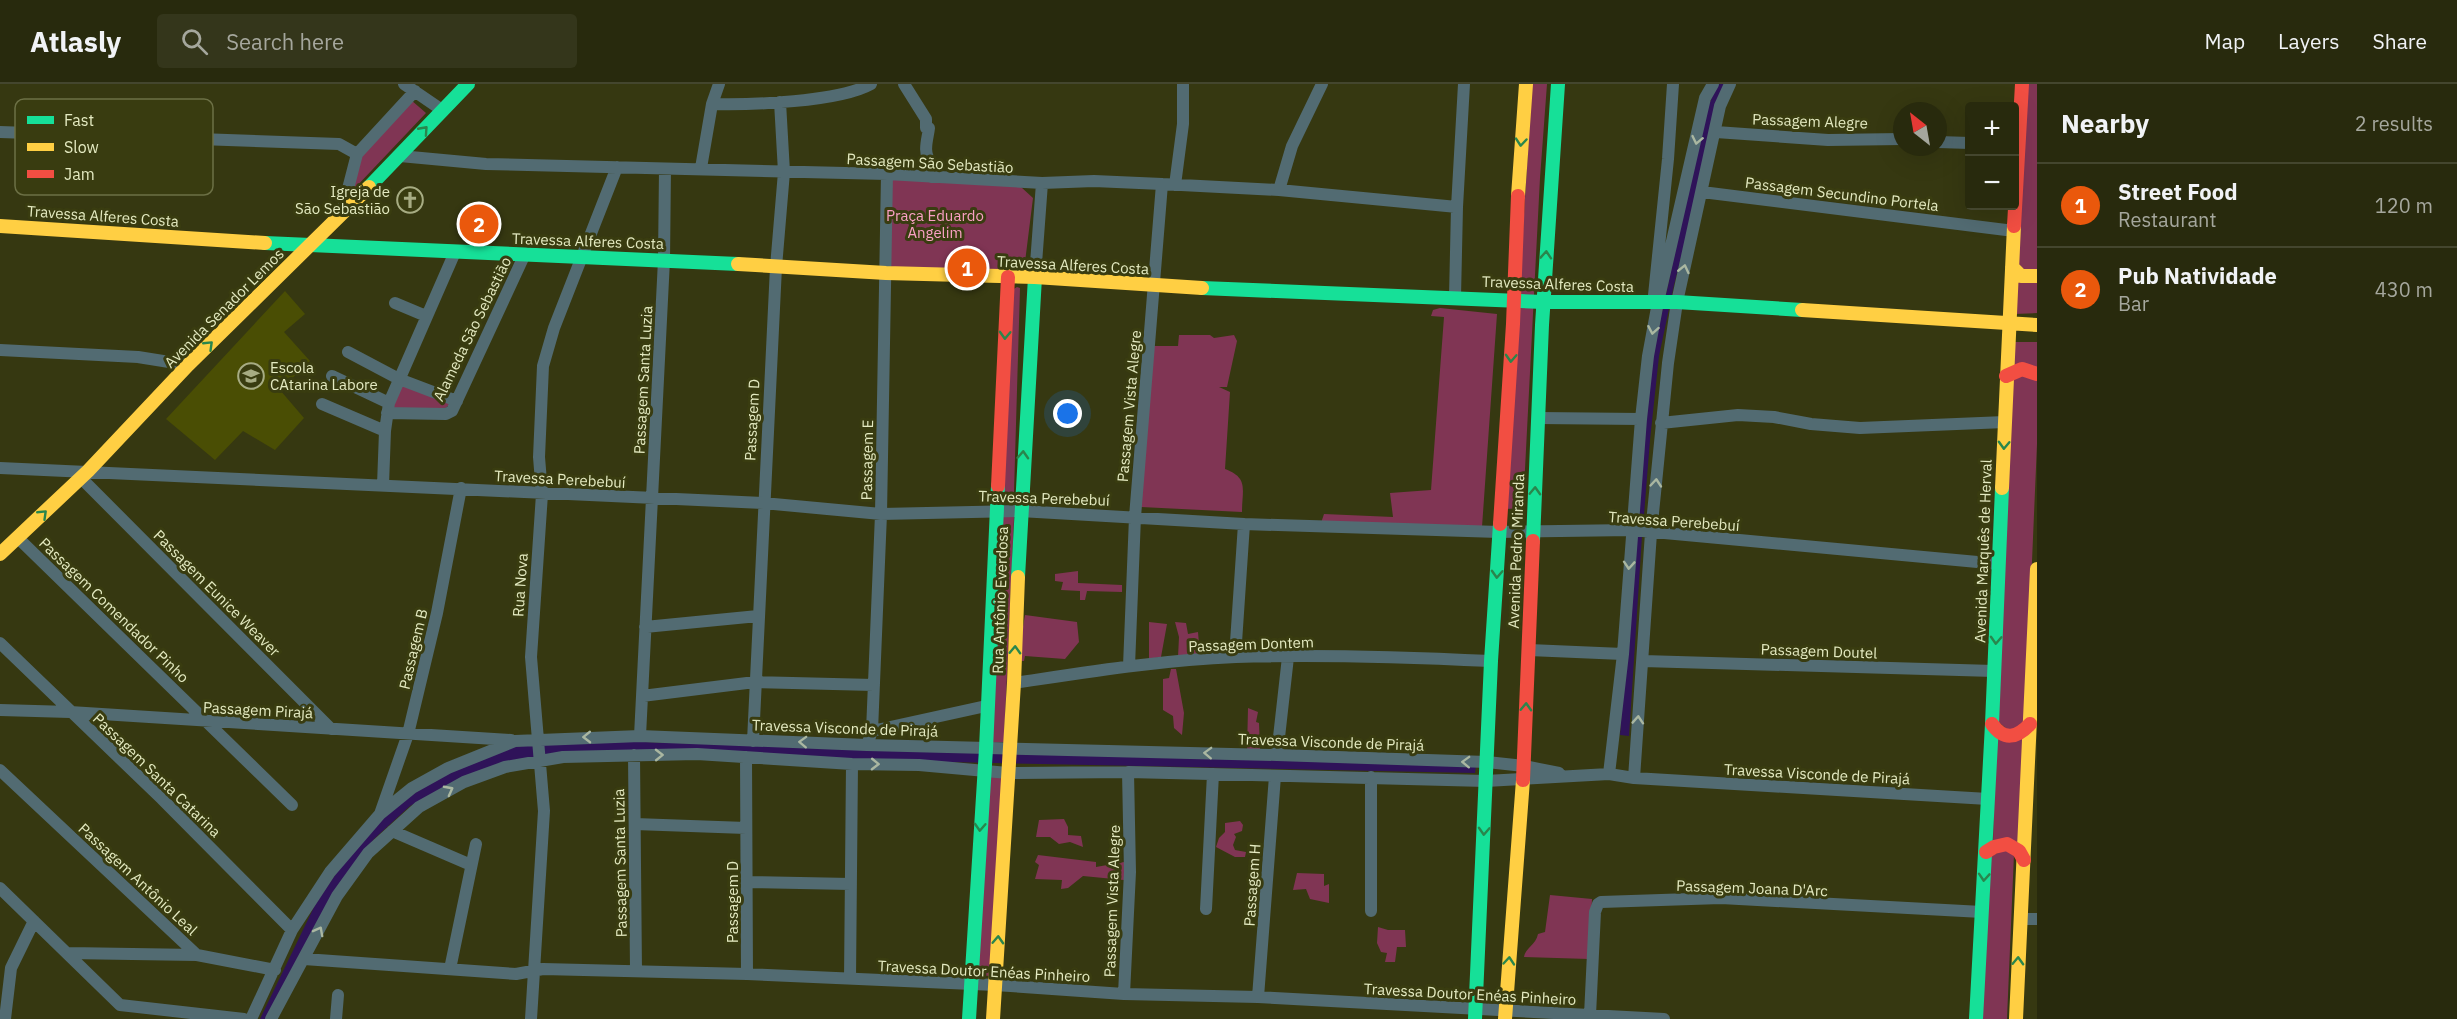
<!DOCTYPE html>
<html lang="en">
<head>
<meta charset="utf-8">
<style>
	body { margin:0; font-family:"IBM Plex Sans",sans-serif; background:#34361b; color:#f1f3f6 }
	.controls { position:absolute; right:18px; top:18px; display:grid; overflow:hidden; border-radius:6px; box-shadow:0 6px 24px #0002 }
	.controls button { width:54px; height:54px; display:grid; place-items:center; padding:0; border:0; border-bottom:2px solid #44462e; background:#282a0d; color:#f1f3f6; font:30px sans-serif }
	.compass { position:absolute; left:1893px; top:18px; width:54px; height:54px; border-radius:50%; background:#282a0d; box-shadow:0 6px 24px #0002; rotate:329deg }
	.you { position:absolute; left:1068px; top:330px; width:21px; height:21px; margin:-15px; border:4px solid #fff; border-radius:50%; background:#1a73e8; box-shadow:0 0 0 9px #1a73e833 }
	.badge { display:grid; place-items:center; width:39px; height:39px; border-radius:50%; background:#ea580c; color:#fff; font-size:20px; font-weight:700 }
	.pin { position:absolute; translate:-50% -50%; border:3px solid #fff; box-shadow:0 2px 6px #0006 }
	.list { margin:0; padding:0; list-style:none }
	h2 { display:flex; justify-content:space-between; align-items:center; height:78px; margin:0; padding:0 24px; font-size:26px }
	h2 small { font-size:20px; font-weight:400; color:#a5a79d }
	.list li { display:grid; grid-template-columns:39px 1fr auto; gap:18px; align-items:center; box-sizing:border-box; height:84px; padding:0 24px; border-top:2px solid #44462e }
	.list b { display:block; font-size:22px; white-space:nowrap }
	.list p { margin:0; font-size:20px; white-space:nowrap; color:#a5a79d }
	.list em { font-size:20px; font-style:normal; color:#a5a79d }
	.icon { flex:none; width:33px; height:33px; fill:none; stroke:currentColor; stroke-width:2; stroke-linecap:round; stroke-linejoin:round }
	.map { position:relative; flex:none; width:2037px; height:935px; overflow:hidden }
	header { display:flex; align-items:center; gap:36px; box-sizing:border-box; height:84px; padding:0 30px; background:#282a0d; border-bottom:2px solid #44462e }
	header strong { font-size:28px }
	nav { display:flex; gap:33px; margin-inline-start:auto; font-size:21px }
	.search { width:420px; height:54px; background:#34361b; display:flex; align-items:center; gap:15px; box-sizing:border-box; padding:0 21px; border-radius:6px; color:#a5a79d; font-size:22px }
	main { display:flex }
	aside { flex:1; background:#282a0d }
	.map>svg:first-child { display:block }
	.built { fill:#4a4e04 }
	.green { fill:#803554 }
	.water { fill:#2f1359 }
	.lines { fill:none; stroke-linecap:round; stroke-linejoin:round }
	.street { stroke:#526b72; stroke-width:12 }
	.fast { stroke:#16e098; stroke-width:14 }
	.slow { stroke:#ffcf43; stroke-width:14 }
	.jam { stroke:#f24e42; stroke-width:14 }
	.oneway { stroke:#29864d }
	.oneway2 { stroke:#aab7a1 }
	.labels { text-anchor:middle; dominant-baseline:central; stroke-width:6; stroke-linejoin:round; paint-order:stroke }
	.street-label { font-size:15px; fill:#e4eac1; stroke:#393c10 }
	.poi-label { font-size:15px; fill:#e4eac1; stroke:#393c10; text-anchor:end }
	.park-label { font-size:15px; fill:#faa0c5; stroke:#393c10 }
	.key { fill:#393c10; stroke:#6c7045; stroke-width:1.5 }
	.key-label { font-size:16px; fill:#e4eac1 }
</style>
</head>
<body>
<header>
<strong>Atlasly</strong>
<div class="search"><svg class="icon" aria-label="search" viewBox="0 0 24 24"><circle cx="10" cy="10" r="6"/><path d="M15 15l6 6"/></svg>Search here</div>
<nav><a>Map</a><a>Layers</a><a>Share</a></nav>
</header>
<main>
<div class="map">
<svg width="2037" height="935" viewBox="0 0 2037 935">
	<rect width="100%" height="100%" fill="#363811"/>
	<!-- built -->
	<path class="built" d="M285 207 305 230 284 248 310 277 280 306 304 334 275 366 243 347 215 376 166 335Z"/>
	<!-- green -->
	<path class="green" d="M1532 0H1547L1540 94 1523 424 1506 425Z
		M2025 0H2037V189L2014 182Z
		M411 16 426 29 354 105 355 85 361 72Z
		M889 91 1021 103 1033 114 1024 186 889 184Z
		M2014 190 2037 194V229L2014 230Z
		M1017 203 1020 204 1014 408H1001L1012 206Z
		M1440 224 1497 230 1482 443 1321 439 1324 430 1393 433 1390 409 1431 406 1444 233 1431 232 1433 226Z
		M1179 251H1210L1214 254 1234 251 1237 257 1227 303H1219L1230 308 1225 385C1249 394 1242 405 1242 428L1141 423 1153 262H1178Z
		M2013 258H2037V287L2010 288Z
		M2019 290 2037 295V360L2025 641 2013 650 1995 635 2012 294Z
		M400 298 454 317 443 326 394 325 391 321Z
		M999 432 1014 433 1004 658 988 659Z
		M1078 487V499L1122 501V508L1087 507 1085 516H1080V507L1061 506 1063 498 1055 497V490Z
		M1025 531 1077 538 1079 558 1065 575 1025 572 1024 577H1017Z
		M1149 538 1167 540 1161 573 1149 575Z
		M1175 538 1186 539 1188 550 1198 548 1200 572 1178 573 1179 553Z
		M1171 585H1176L1184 629 1182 651 1174 644 1173 632 1163 626V595L1169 594Z
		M1248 624 1258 628 1256 638 1259 639 1260 667H1247Z
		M1995 650 2024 654 2018 763 1993 760Z
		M986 692 1003 693 991 892 976 891Z
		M1064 735 1068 743V751L1081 752 1083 763 1070 758 1059 760 1050 753H1036L1039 736Z
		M1240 737 1243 741 1242 747 1234 750 1236 753 1233 761 1235 766 1246 768 1245 773H1235L1216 763 1219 754 1225 748V739Z
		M2006 764 2014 770 2007 935H1982L1989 774Z
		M1038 771 1096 778V783L1124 778V796L1083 792 1068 804 1061 805 1062 796 1035 795 1039 781 1035 778Z
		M1297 789 1324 790V802L1329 800V819L1310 815 1306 805 1293 806Z
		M1550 811 1592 815 1589 875 1524 873C1525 864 1536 861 1538 850L1545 848Z
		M1378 843 1388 846H1405L1406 863H1397L1395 878H1385L1387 869 1381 868 1377 859Z"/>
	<!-- water -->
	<path class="water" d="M1717 0H1725L1674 201 1659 272 1650 356 1644 431H1636L1646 302 1705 31Z
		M1642 452 1629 652 1620 651 1635 453Z
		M575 656 1476 682 1475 689 568 670 476 688 410 722 374 755 345 793 270 935H260L315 821 359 755 383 732 441 690 514 663Z"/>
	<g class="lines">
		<!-- street -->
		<path class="street" d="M404 0 442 26
			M904 0 926 35V44H929C928 54 922 69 931 78V93
			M712 20C750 21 839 18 871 0
			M0 48 339 60 357 70
			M1716 48 1828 56 1902 55
			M1938 58 1970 59
			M400 72 486 80 887 90 1042 99 1094 97 1162 100 1279 106 1457 123
			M701 84 712 20 719 0
			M1175 101 1183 40V0
			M1279 106 1292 62 1322 0
			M1702 108 2014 147
			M342 128 357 70 415 7
			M1035 193 1042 99
			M1654 211 1668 75 1673 0
			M1455 213 1457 123 1464 0
			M395 219 426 232
			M0 266 138 273 188 281
			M348 268 399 295 457 317
			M332 292 389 319
			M322 320 385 347
			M387 329 446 330 452 327 524 172
			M1538 334 1641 335
			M1661 339 1738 331 1774 333 1811 340 1860 344 2005 338
			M0 384 763 419 881 430 1020 427 1244 440 1499 448 1632 446 1999 480
			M81 394 331 645
			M383 401 385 347 389 319 455 168
			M18 454 292 721
			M645 543 758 532
			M0 559 162 715 292 846
			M1529 566 1623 570
			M1235 573 1244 440
			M1643 577 1994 587
			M1129 582 1135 433 1162 100
			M1014 599C1088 588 1161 576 1236 573 1321 570 1406 573 1491 577
			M642 612 755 598 874 601
			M0 626 70 628 511 656
			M872 647 986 622
			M640 652 664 176 665 85
			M753 657 776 183 784 88 780 18
			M867 661 872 647 881 430 887 90
			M634 671 636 887
			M1277 671 1288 573
			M746 673 747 890
			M0 686 197 871 275 886
			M1609 690 1623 570 1641 335 1648 272 1658 218 1705 14 1713 0
			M1634 694 1651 449 1668 279 1677 218 1720 22 1730 0
			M380 730 408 650 437 529 461 404
			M635 740 746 744
			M392 747 471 781
			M746 798 851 800
			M0 804 120 921 244 935
			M1206 825 1213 690
			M1371 827V693
			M2020 835H2037
			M68 869 197 871
			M304 875 516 890 543 885 747 890 995 901 1124 910 1258 913 1664 935
			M450 885 476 760
			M850 895 852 680
			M1124 910 1130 788 1128 688
			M1258 913 1275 692
			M1590 931 1595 828 1598 820 1601 818 1721 814 1982 828
			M5 935 11 884 34 837
			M251 935 292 846 330 788 380 730 412 704 448 684 515 657 640 652 867 661 1277 671 1487 678 1524 682 1559 689
			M271 935 337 812 368 769 419 723 464 698 505 683 563 673 697 670 852 680 919 681 1008 689 1128 688 1486 697 1609 690 1634 694 1988 715
			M336 935 338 911
			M531 935 544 727 531 573 542 410 539 373 543 282 554 244 617 83"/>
		<!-- fast -->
		<path class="fast" d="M369 103 468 0
			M265 159 738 180
			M1202 204 1543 218H1677L1802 226
			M1533 457 1542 241 1558 0
			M1018 493 1035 193
			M969 935 986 665 998 402
			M1475 935 1491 577 1500 440
			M1976 935 1992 640 2002 404"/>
		<!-- slow -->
		<path class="slow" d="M1518 112 1526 0
			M0 142 265 159
			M738 180 886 189 1035 193 1202 204
			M2012 183 2021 192H2037
			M1802 226 2037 241
			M2002 404 2014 142
			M0 470 88 387 188 281 369 103
			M993 935 1014 599 1018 493
			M1505 935 1523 696
			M2016 935 2037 485"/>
		<!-- jam -->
		<path class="jam" d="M2014 142 2022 0
			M2006 292 2022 285 2037 290
			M998 402 1008 193
			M1500 440 1513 240 1518 112
			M1992 640C2004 657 2017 654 2030 640
			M1523 696 1533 457
			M1986 768 1994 763 2007 760 2019 767 2024 776"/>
	</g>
	<!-- one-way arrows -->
	<defs><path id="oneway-chevron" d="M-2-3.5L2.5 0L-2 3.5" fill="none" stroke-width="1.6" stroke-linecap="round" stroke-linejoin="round" transform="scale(1.5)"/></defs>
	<g class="oneway">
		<use href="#oneway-chevron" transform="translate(424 46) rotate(-48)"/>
		<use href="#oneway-chevron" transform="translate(1521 58) rotate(95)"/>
		<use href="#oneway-chevron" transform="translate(1546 171) rotate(-86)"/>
		<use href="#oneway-chevron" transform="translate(1005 251) rotate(92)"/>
		<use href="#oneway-chevron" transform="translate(209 261) rotate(-44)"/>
		<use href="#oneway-chevron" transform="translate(1511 274) rotate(93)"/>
		<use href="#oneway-chevron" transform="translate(2004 361) rotate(92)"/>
		<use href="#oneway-chevron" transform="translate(1023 371) rotate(-87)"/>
		<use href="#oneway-chevron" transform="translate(1535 407) rotate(-88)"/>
		<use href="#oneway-chevron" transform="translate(43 430) rotate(-44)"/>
		<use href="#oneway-chevron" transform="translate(1497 490) rotate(93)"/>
		<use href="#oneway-chevron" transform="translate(1996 556) rotate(93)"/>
		<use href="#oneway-chevron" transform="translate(1015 566) rotate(-88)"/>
		<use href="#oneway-chevron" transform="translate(1526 623) rotate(-88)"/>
		<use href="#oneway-chevron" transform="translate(980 743) rotate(93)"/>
		<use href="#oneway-chevron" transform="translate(1484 747) rotate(93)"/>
		<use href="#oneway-chevron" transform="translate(1984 793) rotate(94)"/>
		<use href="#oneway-chevron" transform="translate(998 856) rotate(-87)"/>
		<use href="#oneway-chevron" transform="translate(1509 877) rotate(-85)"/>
		<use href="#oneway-chevron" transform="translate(2018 877) rotate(-88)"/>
	</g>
	<g class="oneway2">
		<use href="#oneway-chevron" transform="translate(1697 56) rotate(102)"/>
		<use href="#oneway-chevron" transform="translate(1684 185) rotate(-77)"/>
		<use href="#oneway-chevron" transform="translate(1653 246) rotate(100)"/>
		<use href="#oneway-chevron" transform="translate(1656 399) rotate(-85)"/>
		<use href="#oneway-chevron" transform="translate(1629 481) rotate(94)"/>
		<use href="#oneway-chevron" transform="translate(1638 636) rotate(-86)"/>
		<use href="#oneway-chevron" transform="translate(587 653) rotate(179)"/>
		<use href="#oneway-chevron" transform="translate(803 658) rotate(-178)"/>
		<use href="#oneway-chevron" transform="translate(1208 669) rotate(-178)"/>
		<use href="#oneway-chevron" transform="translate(659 671) rotate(-1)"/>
		<use href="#oneway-chevron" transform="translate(1466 678) rotate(-178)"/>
		<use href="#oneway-chevron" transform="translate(875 680) rotate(1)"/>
		<use href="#oneway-chevron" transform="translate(449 706) rotate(-28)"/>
		<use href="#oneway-chevron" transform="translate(319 847) rotate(-62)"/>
	</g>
	<!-- icons -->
	<defs>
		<g id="church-ring" transform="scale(1.35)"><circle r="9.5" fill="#393c10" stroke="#a7ac83" stroke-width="1.5"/><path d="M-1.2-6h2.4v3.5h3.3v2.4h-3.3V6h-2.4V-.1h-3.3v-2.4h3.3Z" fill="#a7ac83"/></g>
		<g id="school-ring" transform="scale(1.35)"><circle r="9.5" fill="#393c10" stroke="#a7ac83" stroke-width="1.5"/><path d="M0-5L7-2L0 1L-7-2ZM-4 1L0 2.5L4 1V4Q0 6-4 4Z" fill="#a7ac83"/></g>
	</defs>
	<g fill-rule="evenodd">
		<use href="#church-ring" x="410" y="116"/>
		<use href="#school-ring" x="251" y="292"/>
	</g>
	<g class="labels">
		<!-- street labels -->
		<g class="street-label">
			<text transform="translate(1810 37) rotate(2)">Passagem Alegre</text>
			<text transform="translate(930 79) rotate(3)">Passagem São Sebastião</text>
			<text transform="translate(1842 110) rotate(7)">Passagem Secundino Portela</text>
			<text transform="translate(103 132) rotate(4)">Travessa Alferes Costa</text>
			<text transform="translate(588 157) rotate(2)">Travessa Alferes Costa</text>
			<text transform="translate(1073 181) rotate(3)">Travessa Alferes Costa</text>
			<text transform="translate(1558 200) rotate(2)">Travessa Alferes Costa</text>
			<text transform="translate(224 224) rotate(-45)">Avenida Senador Lemos</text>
			<text transform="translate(472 245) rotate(-64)">Alameda São Sebastião</text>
			<text transform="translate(643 296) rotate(-87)">Passagem Santa Luzia</text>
			<text transform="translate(1129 322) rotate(-85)">Passagem Vista Alegre</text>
			<text transform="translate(752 336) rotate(-87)">Passagem D</text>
			<text transform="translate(867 376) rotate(-89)">Passagem E</text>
			<text transform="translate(560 395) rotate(3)">Travessa Perebebuí</text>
			<text transform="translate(1044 414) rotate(2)">Travessa Perebebuí</text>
			<text transform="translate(1674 437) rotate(4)">Travessa Perebebuí</text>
			<text transform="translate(1516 467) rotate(-88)">Avenida Pedro Miranda</text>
			<text transform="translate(1983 467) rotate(-88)">Avenida Marquês de Herval</text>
			<text transform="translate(520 501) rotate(-86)">Rua Nova</text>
			<text transform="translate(217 509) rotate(45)">Passagem Eunice Weaver</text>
			<text transform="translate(1000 516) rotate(-88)">Rua Antônio Everdosa</text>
			<text transform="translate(114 526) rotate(44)">Passagem Comendador Pinho</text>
			<text transform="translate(1251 560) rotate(-2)">Passagem Dontem</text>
			<text transform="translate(413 565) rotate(-77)">Passagem B</text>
			<text transform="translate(1819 567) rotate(2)">Passagem Doutel</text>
			<text transform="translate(258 626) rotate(3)">Passagem Pirajá</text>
			<text transform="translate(845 644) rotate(2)">Travessa Visconde de Pirajá</text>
			<text transform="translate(1331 658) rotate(2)">Travessa Visconde de Pirajá</text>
			<text transform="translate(1817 690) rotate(3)">Travessa Visconde de Pirajá</text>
			<text transform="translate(157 691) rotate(44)">Passagem Santa Catarina</text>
			<text transform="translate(620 779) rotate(-91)">Passagem Santa Luzia</text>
			<text transform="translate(138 795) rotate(43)">Passagem Antônio Leal</text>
			<text transform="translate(1252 801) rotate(-86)">Passagem H</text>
			<text transform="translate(1752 804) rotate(2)">Passagem Joana D'Arc</text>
			<text transform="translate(1112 817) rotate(-88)">Passagem Vista Alegre</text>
			<text transform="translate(732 818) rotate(-90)">Passagem D</text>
			<text transform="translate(984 887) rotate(3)">Travessa Doutor Enéas Pinheiro</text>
			<text transform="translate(1470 910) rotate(3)">Travessa Doutor Enéas Pinheiro</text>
		</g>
		<!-- poi labels -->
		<g class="poi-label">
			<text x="390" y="107">Igreja de<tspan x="390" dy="17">São Sebastião</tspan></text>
			<text x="270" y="283" text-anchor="start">Escola<tspan x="270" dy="17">CAtarina Labore</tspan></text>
		</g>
		<!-- park labels -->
		<g class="park-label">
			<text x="935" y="131">Praça Eduardo<tspan x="935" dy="17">Angelim</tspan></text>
		</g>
	</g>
	<!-- legend -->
	<rect x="15" y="15" width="198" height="96" rx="9" class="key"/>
	<rect x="27" y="32" width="27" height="8" fill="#16e098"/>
	<rect x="27" y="59" width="27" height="8" fill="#ffcf43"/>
	<rect x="27" y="86" width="27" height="8" fill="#f24e42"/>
	<g class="key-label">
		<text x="64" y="42">Fast</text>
		<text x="64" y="69">Slow</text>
		<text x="64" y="96">Jam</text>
	</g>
</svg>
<div class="controls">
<button>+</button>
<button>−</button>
</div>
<svg class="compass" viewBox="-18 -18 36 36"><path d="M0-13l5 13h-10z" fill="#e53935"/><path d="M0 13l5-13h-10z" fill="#a5a79d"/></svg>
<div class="you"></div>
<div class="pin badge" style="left:967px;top:184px">1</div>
<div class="pin badge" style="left:479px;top:140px">2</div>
</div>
<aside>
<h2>Nearby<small>2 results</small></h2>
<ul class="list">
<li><span class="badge">1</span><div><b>Street Food</b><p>Restaurant</p></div><em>120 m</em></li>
<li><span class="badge">2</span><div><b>Pub Natividade</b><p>Bar</p></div><em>430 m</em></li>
</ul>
</aside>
</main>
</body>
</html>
